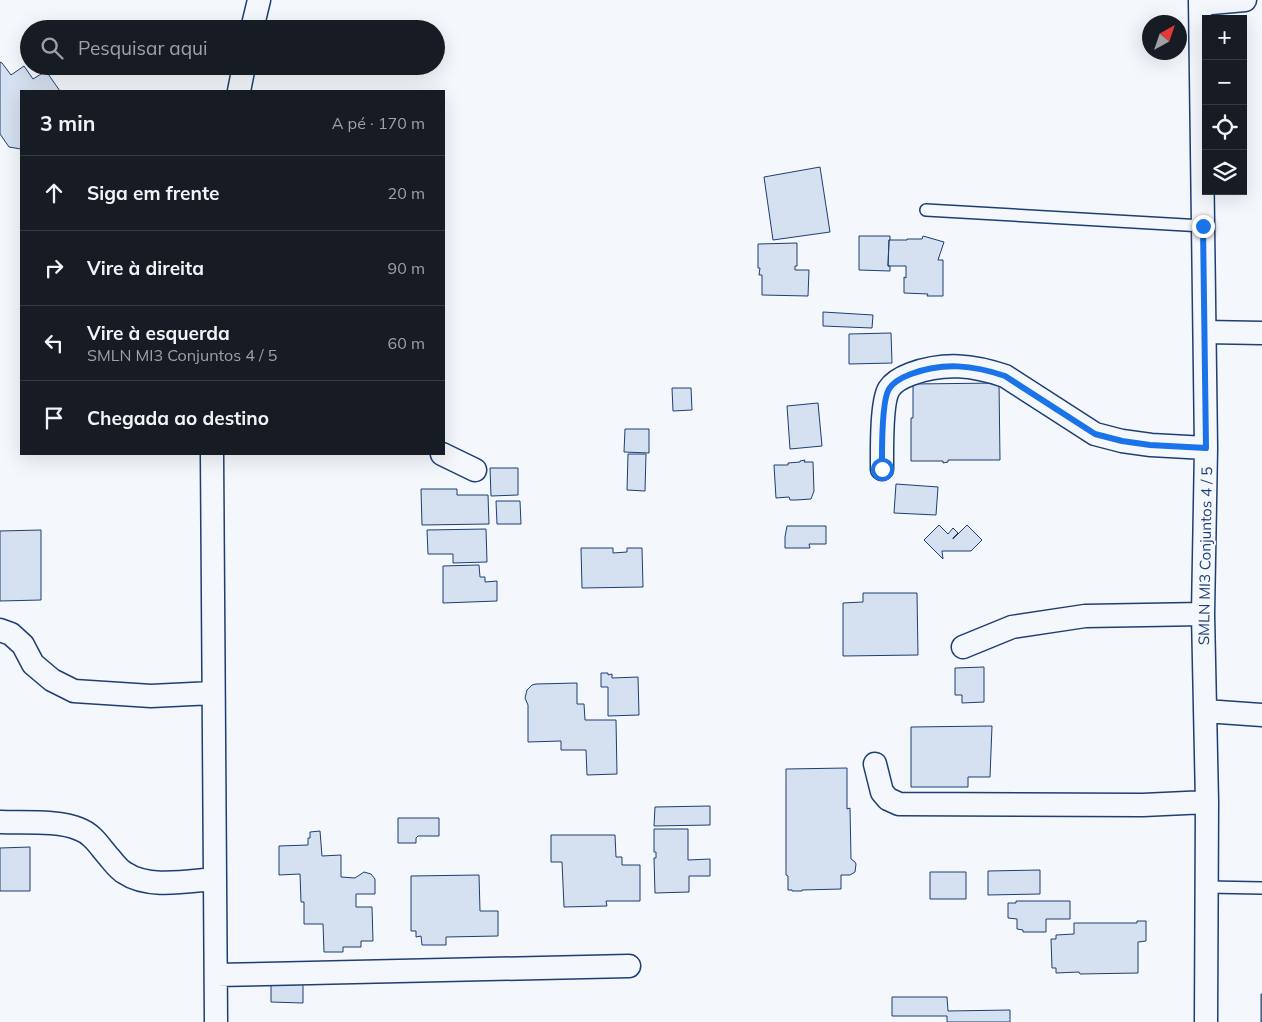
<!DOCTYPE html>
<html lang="pt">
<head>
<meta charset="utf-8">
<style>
	body { margin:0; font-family:Mulish,sans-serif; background:#20242c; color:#f1f3f6 }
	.controls { position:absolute; right:15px; top:15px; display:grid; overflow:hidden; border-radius:0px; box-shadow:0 5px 20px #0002 }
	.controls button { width:45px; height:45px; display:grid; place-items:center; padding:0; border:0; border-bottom:1px solid #363941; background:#171b24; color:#f1f3f6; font:25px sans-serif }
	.compass { position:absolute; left:1142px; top:15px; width:45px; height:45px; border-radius:50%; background:#171b24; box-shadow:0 5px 20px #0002; rotate:40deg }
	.stop { position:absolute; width:15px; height:15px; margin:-11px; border:4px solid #1a73e8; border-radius:50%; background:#fff }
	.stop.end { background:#1a73e8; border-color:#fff; box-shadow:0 1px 5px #0008 }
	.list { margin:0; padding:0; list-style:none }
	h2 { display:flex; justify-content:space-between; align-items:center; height:65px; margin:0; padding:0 20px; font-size:21px }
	h2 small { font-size:16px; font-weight:400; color:#9ea1a6 }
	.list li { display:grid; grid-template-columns:32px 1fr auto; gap:15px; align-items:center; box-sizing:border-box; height:75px; padding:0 20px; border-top:1px solid #363941 }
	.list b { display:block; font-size:19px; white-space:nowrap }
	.list p { margin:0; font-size:16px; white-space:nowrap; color:#9ea1a6 }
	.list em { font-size:16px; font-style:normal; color:#9ea1a6 }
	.icon { flex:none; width:28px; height:28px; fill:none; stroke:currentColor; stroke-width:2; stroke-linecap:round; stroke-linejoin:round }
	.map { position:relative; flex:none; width:1262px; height:1022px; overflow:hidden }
	.search { position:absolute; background:#171b24; box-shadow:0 5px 20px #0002; left:20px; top:20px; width:425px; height:55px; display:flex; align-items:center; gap:12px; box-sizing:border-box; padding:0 18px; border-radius:28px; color:#9ea1a6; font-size:19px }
	.panel { position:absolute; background:#171b24; box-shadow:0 5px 20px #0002; left:20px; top:90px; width:425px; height:365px; border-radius:0px }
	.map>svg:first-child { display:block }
	.building { fill:#d5e0f0; stroke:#1d3f73 }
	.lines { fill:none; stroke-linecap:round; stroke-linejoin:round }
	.service-casing { stroke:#1d3f73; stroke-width:14 }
	.minor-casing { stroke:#1d3f73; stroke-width:25 }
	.service { stroke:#f4f7fb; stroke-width:11 }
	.minor { stroke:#f4f7fb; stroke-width:22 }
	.route { stroke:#1a73e8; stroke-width:6 }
	.labels { text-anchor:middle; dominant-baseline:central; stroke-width:4; stroke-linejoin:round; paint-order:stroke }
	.street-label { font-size:15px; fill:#1d3f73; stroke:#f4f7fb }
</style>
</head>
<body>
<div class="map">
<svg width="1262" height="1022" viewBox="0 0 1262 1022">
	<rect width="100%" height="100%" fill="#f4f7fb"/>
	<!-- building -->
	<path class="building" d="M0 62 2 63 11 75 24 66 33 79 46 71 60 91H21V149L9 147 0 134Z
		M820 167 830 232 773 240 764 177Z
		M859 236H890V240H889L888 266H890V271L859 270Z
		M923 236 944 242 938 260H943V296H927L928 294 904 293V277L906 278V266H888L889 240H907V239H922Z
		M797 243V266H795V270H809L808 296 762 295V275H759L760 268H758V244Z
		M823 312 873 315 872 328 823 326Z
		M891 333 892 363 849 364V334Z
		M999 383 1000 460H948V462L943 463V461H911V418H913V384Z
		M672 388H691L692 410 673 411Z
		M818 403 822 446 790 449 787 406Z
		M625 429H649V453L624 452Z
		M628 454H646L645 491 627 490Z
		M805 460 804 462H813L814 491 811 499 796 500H790L789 497 776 498 774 465H788V463L800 462V461Z
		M490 468H518V495L491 496Z
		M896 484 938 487 936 515 894 513Z
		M421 489H457V495H488L489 524 422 525Z
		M496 501H520L521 524H497Z
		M939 525 948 534 953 528 958 533 953 538V539L967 525 982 540 971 551H942L943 559 924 540Z
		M787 526H826V544H809L810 548H785V537Z
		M486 529 487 562 453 563V554H428L427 530Z
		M41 530V600L0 601V531Z
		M581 548H613V553L627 552V548H642L643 587 582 588Z
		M478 565H479L480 577H485V582L497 581V601L443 603V566Z
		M863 593H917L918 655 843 656V603L863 602Z
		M984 667V702L962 703V695H955V668Z
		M601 673H608V675L612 674V678L638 677 639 715 608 716V687H601Z
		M577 683V704H584L585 720H616L617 774 587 775 586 750H561V741L528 742V705L525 698 527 690 532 685 536 684Z
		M992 726 990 777H968V787H911V727Z
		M847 768V809L850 808 851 859 855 862 856 864 855 872 850 875H841V889L802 890V891H792V890H788V876L786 875V769Z
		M710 806V825L654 826 655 807Z
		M398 818H439V836H418L416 838V843H398Z
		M654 829H688V860L710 859V876H689V892L655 893 654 858H656V852H654Z
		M320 831 322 856 341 855V877L355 878 364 872 371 874 375 879V894H356V907H372L373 941H361V947H343V952H324L323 924H304V902H301L300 874 279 875V846L308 845V838H310V832Z
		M551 835H615L616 857H622V865H640V901H606L607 906 564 907 562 862H551Z
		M30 847V891H0V848Z
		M1040 870V894L988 895V871Z
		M930 872H966V899H930Z
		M479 875 480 911H498V936L446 937V945H422L421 936 416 937V931H411V876Z
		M1016 901H1070V919H1046V932H1023V930L1017 929V919L1008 918V903H1016Z
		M1137 921H1146V941L1138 942V973L1080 974 1079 972 1056 973V968H1052L1051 939H1056V935L1074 934V923H1137Z
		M303 981V1003L271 1002V983Z
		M1261 994H1262V1022H1261Z
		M892 997H947L948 1011 1010 1010V1022H947V1016H892Z"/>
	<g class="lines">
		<!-- service casing -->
		<g class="service-casing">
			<path id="service" d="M926 210 1203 226
				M1207 887 1262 888"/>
		</g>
		<!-- minor casing -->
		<g class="minor-casing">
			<path id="minor" d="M1200 0 1206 448 1203 614 1207 802 1206 1022
				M1200 4 1245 0
				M252 29 259 0
				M239 91 244 66
				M1205 332 1262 333
				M212 454 216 1022
				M442 454 475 470
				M882 469C882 452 881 402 889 389 894 381 903 377 911 374 944 362 973 365 1005 376L1095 434 1122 441 1151 445 1206 448
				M0 630 11 634 23 645 33 664 52 680 74 691 151 696 213 693
				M963 647 1012 627 1085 616 1203 614
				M1205 711 1262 715
				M875 764 882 792 888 799 899 804 1143 805 1207 802
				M0 822C23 823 59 820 79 829 93 834 100 847 109 857 114 863 119 870 125 873 148 889 188 881 215 879
				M216 975 629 966"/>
		</g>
		<!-- service -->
		<use href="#service" class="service"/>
		<!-- minor -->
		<use href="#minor" class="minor"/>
	</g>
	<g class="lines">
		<!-- route -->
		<path class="route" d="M882 469C882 452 881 402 889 389 894 381 903 377 911 374 943 362 973 365 1005 376L1095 434 1122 441 1150 445 1206 448 1203 226"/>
	</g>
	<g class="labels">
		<!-- street labels -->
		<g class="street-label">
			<text transform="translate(1205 556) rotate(-89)">SMLN MI3 Conjuntos 4 / 5</text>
		</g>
	</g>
</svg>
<div class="controls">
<button>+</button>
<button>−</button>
<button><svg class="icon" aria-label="locate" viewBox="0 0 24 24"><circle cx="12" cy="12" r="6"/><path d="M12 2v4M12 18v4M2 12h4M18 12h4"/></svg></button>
<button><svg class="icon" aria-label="layers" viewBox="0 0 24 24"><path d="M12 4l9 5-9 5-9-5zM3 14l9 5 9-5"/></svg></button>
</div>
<svg class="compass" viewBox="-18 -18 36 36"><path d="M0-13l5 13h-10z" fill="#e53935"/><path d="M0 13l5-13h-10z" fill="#9ea1a6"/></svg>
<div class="stop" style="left:882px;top:469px"></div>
<div class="stop end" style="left:1203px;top:226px"></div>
<div class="search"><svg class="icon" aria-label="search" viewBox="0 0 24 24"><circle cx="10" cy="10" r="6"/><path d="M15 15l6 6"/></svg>Pesquisar aqui</div>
<section class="panel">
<h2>3 min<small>A pé · 170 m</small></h2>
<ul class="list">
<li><svg class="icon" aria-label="ahead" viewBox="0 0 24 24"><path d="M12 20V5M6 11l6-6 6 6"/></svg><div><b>Siga em frente</b></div><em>20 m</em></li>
<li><svg class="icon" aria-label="right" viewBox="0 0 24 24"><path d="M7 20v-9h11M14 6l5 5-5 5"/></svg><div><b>Vire à direita</b></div><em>90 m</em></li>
<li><svg class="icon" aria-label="left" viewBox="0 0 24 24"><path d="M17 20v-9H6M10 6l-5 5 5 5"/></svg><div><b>Vire à esquerda</b><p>SMLN MI3 Conjuntos 4 / 5</p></div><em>60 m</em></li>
<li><svg class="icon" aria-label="arrive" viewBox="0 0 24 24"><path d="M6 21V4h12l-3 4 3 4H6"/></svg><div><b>Chegada ao destino</b></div></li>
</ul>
</section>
</div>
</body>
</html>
